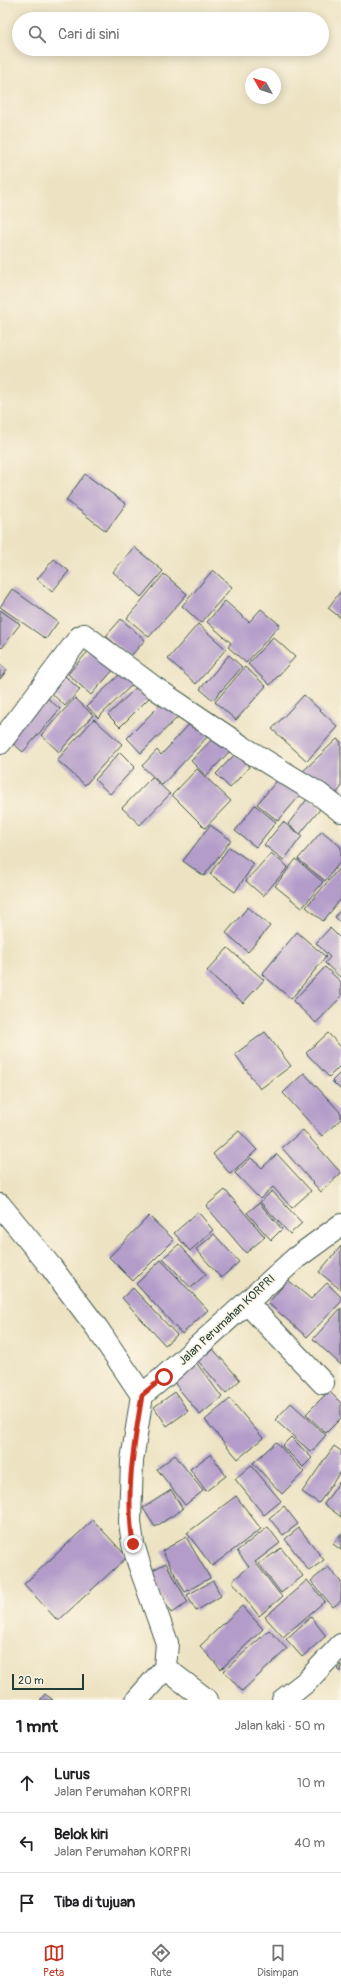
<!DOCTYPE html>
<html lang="id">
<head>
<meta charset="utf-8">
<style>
	body { margin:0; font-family:Pangolin,sans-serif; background:#f2f2f2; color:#202124 }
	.compass { position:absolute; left:245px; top:68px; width:36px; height:36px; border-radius:50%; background:#fff; box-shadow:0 2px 10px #0003; rotate:309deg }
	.scale { position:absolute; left:12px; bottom:10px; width:72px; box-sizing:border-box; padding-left:4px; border:2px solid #1f3d34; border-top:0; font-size:11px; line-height:14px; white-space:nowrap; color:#1f3d34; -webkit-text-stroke:3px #fcf5e5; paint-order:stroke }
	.stop { position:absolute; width:12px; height:12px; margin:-9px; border:3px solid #c8321e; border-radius:50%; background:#fff }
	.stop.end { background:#c8321e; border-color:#fff; box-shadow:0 1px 4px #0008 }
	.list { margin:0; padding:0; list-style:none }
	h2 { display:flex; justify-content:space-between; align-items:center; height:52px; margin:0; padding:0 16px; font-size:17px }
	h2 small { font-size:13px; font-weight:400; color:#757577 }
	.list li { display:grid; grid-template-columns:26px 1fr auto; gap:12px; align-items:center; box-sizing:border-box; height:60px; padding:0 16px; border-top:1px solid #e0e0e0 }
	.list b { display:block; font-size:15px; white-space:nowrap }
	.list p { margin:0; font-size:13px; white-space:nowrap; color:#757577 }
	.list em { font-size:13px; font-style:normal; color:#757577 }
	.icon { flex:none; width:22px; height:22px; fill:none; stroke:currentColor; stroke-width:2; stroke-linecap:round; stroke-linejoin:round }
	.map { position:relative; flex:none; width:341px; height:1700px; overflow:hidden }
	.search { position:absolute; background:#fff; box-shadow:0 2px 10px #0003; left:12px; right:12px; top:12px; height:44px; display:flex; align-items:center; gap:10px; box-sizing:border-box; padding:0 14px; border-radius:22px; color:#757577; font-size:15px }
	.sheet { height:232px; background:#fff }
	nav { display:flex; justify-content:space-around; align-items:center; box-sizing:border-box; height:56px; border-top:1px solid #e0e0e0; background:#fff; font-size:11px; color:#757577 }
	nav a { display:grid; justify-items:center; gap:2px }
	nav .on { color:#c8321e }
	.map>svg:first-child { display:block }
	.building { fill:#b39cca }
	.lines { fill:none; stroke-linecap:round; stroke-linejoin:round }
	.minor-casing { stroke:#3e5649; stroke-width:24 }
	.minor { stroke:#fff; stroke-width:22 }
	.route { stroke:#c8321e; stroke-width:5 }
	.labels { text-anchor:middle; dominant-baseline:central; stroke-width:3.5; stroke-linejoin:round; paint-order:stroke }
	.street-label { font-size:12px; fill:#1f3d34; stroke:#fcf5e5 }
</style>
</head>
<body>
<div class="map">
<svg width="341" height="1700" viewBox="0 0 341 1700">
	<rect width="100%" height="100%" fill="#fcf5e5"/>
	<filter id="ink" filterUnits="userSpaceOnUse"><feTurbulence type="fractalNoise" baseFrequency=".025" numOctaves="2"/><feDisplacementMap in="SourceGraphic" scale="8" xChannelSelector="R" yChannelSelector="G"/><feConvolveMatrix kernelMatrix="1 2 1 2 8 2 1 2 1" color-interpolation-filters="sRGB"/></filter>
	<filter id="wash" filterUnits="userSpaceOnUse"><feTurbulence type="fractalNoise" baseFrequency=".012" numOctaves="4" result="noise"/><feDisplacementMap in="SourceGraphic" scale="16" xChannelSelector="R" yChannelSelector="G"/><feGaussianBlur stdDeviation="0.9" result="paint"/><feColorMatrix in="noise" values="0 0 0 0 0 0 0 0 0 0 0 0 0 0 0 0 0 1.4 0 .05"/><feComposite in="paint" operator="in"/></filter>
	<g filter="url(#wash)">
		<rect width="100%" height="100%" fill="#ede3c3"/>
		<g id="blocks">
			<!-- building -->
			<path class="building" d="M85 474 126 504 106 531 66 500Z
				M134 547 163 571 141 597 113 572Z
				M54 559 69 571 52 592 37 579Z
				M213 570 232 587 201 623 182 606Z
				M164 574 187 594 149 637 127 618Z
				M12 589 58 622 46 639 0 607Z
				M341 591V618L328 608Z
				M225 601 249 622 261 609 280 625 246 663 228 647 231 643 207 622Z
				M0 610 20 624 2 648 0 646Z
				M121 619 145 640 130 657 106 636Z
				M198 624 226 649 196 684 168 659Z
				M273 637 295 657 270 685 248 664Z
				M91 648 115 668 91 695 68 674Z
				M229 655 242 667 213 700 200 689Z
				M0 664 7 670 0 679Z
				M245 667 266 686 236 720 215 702Z
				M125 669 136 681 98 718 87 706Z
				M62 673 80 690 65 706 47 689Z
				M140 684 151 696 120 727 108 715Z
				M44 695 60 709 23 752 7 738Z
				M304 695 338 727 307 761 272 729Z
				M75 698 93 715 59 752 41 735Z
				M165 700 180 715 141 753 127 738Z
				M195 718 211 733 162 785 142 766 157 750 161 755Z
				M94 719 122 744 85 785 57 760Z
				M218 733 233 748 206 776 191 761Z
				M337 739 341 742V788L335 795 301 773Z
				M120 752 135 767 110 794 95 780Z
				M235 754 249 767 230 788 216 774Z
				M197 769 231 801 205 828 172 795Z
				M282 775 303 792 278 821 257 804Z
				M152 777 170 794 140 825 122 808Z
				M308 798 321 808 300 834 288 824Z
				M255 805 276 822 256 847 235 831Z
				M283 822 302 836 284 860 264 845Z
				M210 825 231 840 204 876 183 861Z
				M322 831 341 847V861L325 881 298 859Z
				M229 847 254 864 235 892 210 874Z
				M271 853 288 867 263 896 246 881Z
				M296 859 323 882 302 908 275 886Z
				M341 866V899L323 921 306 907Z
				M248 907 270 926 248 952 226 933Z
				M341 909V923L335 917Z
				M330 928 341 939V978L325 963 330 957 316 943Z
				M297 932 326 957 291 999 262 974Z
				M228 948 264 980 243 1003 207 971Z
				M325 967 341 982V997L316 1023 293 1001Z
				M265 1032 291 1066 260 1089 235 1054Z
				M328 1033 341 1047V1065L329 1077 306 1053Z
				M341 1072V1090L332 1081Z
				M304 1073 341 1113V1119L322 1136 283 1093Z
				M303 1130 341 1173 321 1192 282 1148Z
				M239 1131 257 1150 230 1174 213 1154Z
				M277 1154 311 1191 292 1208 273 1187 260 1199 235 1173 251 1158 262 1168Z
				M225 1190 265 1237 246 1253 206 1206Z
				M272 1191 302 1223 290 1234 260 1202Z
				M259 1203 282 1229 271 1240 247 1213Z
				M198 1212 213 1230 190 1251 174 1233Z
				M149 1216 174 1240 133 1281 109 1257Z
				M214 1234 239 1262 221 1278 196 1249Z
				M179 1244 206 1274 191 1288 163 1258Z
				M341 1246V1290L319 1272Z
				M161 1260 208 1310 182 1334 136 1284Z
				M288 1280 311 1299 327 1283 341 1297V1302L307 1337 268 1303Z
				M133 1288 177 1335 165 1345 122 1298Z
				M341 1308V1365L313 1339Z
				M213 1349 240 1380 226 1393 198 1361Z
				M195 1361 222 1397 200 1415 172 1380Z
				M329 1391 341 1403V1418L326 1433 306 1414Z
				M175 1392 188 1411 167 1426 154 1407Z
				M230 1399 263 1438 238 1459 205 1420Z
				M291 1403 326 1435 311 1452 275 1420Z
				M291 1437 312 1458 303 1467 282 1446Z
				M276 1442 304 1472 282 1494 253 1463Z
				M334 1446 341 1451V1471L319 1503 302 1492Z
				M211 1454 226 1476 206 1491 190 1469Z
				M175 1455 203 1491 185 1505 157 1469Z
				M251 1465 281 1501 264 1515 235 1479Z
				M341 1480V1517L324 1504Z
				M171 1490 183 1509 155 1527 143 1508Z
				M236 1496 261 1529 212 1566 187 1533Z
				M284 1506 298 1524 283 1535 269 1518Z
				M93 1520 127 1557 58 1621 24 1584Z
				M268 1527 280 1543 255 1562 282 1597 259 1616 232 1581 249 1567 237 1551Z
				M299 1528 324 1560 309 1571 285 1539Z
				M341 1534V1550L333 1544Z
				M186 1537 210 1578 185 1592 162 1551Z
				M281 1548 303 1576 281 1593 259 1564Z
				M166 1563 188 1603 171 1613 149 1572Z
				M328 1567 341 1582V1601L333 1607 311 1581Z
				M307 1580 325 1601 283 1637 265 1617Z
				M213 1581 221 1596 196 1611 187 1595Z
				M242 1606 263 1629 221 1669 200 1646Z
				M311 1617 326 1636 302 1657 286 1639Z
				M269 1630 287 1649 242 1691 224 1671Z
				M341 1664V1672L337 1668Z
				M45 1694 53 1700H40Z"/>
		</g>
	</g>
	<g filter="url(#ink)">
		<use href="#blocks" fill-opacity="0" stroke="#3e5649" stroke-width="1"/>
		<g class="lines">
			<!-- minor casing -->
			<g class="minor-casing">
				<path id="minor" d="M0 743 80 637 84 635 155 688 244 748 319 794 341 811
					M0 1205 51 1267 97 1328 142 1395
					M247 1303 323 1383
					M165 1668 207 1700
					M137 1700 165 1668 167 1643 139 1564 133 1544 130 1522 132 1461 142 1395 164 1377 296 1258 341 1225
					M283 1700 306 1682 341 1645"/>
			</g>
			<!-- minor -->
			<use href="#minor" class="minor"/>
		</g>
	</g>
	<g class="lines" filter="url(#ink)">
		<!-- route -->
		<path class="route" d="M133 1544C125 1493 134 1445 142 1395L164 1377"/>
	</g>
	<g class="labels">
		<!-- street labels -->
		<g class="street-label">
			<text transform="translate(227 1320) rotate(-43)">Jalan Perumahan KORPRI</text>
		</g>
	</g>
</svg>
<svg class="compass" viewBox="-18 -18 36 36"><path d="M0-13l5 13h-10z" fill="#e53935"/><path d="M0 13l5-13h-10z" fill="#757577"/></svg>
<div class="scale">20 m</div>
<div class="stop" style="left:164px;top:1377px"></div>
<div class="stop end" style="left:133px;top:1544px"></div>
<div class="search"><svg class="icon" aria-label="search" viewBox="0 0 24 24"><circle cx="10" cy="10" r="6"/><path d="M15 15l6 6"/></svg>Cari di sini</div>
</div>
<section class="sheet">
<h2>1 mnt<small>Jalan kaki · 50 m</small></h2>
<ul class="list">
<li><svg class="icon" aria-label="ahead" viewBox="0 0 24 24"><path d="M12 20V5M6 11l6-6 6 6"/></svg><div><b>Lurus</b><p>Jalan Perumahan KORPRI</p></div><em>10 m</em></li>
<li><svg class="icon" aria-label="left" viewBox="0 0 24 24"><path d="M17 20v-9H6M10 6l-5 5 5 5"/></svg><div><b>Belok kiri</b><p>Jalan Perumahan KORPRI</p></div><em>40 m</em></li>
<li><svg class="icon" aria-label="arrive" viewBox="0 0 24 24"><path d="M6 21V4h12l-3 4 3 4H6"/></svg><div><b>Tiba di tujuan</b></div></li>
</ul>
</section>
<nav>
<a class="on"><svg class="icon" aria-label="map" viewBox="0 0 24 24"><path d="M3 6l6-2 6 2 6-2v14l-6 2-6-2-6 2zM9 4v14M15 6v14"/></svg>Peta</a>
<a><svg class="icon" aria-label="directions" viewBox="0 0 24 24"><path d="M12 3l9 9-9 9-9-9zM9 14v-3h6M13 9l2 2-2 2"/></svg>Rute</a>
<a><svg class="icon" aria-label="saved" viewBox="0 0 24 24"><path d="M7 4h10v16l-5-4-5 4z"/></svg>Disimpan</a>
</nav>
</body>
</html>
